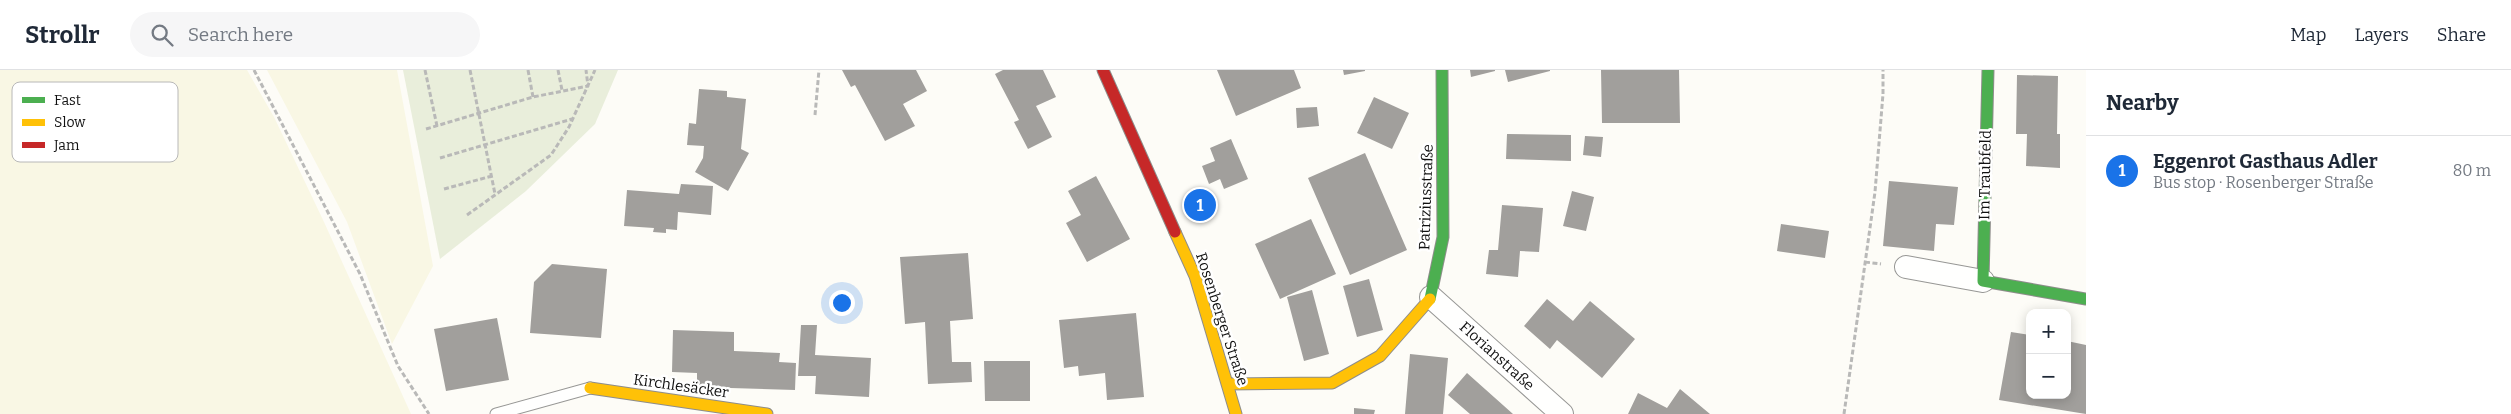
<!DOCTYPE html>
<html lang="en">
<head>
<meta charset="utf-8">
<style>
	body { margin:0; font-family:Bitter,serif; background:#f6f6f7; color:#1f2937 }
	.controls { position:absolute; right:15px; bottom:15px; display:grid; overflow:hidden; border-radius:10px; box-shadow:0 2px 12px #0003 }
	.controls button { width:45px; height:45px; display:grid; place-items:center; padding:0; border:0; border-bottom:1px solid #e0e1e3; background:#fff; color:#1f2937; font:25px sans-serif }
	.you { position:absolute; left:841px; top:232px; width:18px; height:18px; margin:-12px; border:4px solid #fff; border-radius:50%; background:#1a73e8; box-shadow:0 0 0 8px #1a73e833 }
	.badge { display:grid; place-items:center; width:32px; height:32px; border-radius:50%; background:#1a73e8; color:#fff; font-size:16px; font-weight:700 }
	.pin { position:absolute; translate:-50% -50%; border:2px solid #fff; box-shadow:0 1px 5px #0006 }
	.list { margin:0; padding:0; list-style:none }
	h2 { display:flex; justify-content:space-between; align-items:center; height:65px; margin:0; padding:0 20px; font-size:21px }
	h2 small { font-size:16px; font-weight:400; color:#747a83 }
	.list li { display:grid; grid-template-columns:32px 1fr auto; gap:15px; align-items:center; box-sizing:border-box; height:70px; padding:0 20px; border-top:1px solid #e0e1e3 }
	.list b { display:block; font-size:19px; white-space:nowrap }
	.list p { margin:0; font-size:16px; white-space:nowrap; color:#747a83 }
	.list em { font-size:16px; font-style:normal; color:#747a83 }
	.icon { flex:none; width:28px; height:28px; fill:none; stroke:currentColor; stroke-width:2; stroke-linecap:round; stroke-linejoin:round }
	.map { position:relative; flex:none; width:2086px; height:344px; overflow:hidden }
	header { display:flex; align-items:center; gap:30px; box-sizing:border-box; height:70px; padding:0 25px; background:#fff; border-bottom:1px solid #e0e1e3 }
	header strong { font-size:24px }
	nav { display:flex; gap:28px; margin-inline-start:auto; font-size:18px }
	.search { width:350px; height:45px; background:#f6f6f7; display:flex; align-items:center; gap:12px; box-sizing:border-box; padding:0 18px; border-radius:28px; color:#747a83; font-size:19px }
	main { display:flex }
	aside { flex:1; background:#fff }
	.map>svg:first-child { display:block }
	.farmland { fill:#f9f7e4 }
	.cemetery { fill:#e9eedb }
	.building { fill:#a19f9c }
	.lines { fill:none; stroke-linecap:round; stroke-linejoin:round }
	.lane-casing { stroke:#979795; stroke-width:13 }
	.street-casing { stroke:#979795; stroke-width:24 }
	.fast-casing { stroke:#8e8d8b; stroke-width:13 }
	.slow-casing { stroke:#8e8d8b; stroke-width:13 }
	.jam-casing { stroke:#8e8d8b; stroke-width:13 }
	.path { stroke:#b9b9b8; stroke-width:3; stroke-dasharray:5 2.5; stroke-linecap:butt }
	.lane { stroke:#fffffe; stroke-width:11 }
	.street { stroke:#fffffe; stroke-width:22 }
	.fast { stroke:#4caf50; stroke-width:11 }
	.slow { stroke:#ffc107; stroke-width:11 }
	.jam { stroke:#c62828; stroke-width:11 }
	.labels { text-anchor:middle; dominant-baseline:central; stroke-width:5; stroke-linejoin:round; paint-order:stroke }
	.street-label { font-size:15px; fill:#111; stroke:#fff }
	.key { fill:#fff; stroke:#b8b8b8; stroke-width:1 }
	.key-label { font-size:14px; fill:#111 }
</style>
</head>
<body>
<header>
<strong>Strollr</strong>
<div class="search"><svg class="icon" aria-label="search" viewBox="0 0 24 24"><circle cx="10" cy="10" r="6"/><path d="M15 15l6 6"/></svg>Search here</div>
<nav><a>Map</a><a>Layers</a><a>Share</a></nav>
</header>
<main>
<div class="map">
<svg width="2086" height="344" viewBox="0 0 2086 344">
	<rect width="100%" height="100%" fill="#fdfcf7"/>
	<!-- farmland -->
	<path class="farmland" d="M0 0H247L274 47 324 152 411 344H0Z
		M267 0H397L433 196 392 274 347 152Z"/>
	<!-- cemetery -->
	<path class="cemetery" d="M403 0H618L595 54 526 121 440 189Z"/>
	<!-- building -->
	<path class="building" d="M842 0H916L927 21 903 34 915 56 885 71 855 15 851 17Z
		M1003 0H1043L1056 27 1036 36 1052 67 1028 79 1014 52 1019 50 995 4Z
		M1217 0H1294L1301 18 1236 46Z
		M1343 0H1365V1L1344 5Z
		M1470 0H1495V1L1471 7Z
		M1505 0H1550V1L1508 12Z
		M1601 0H1679L1680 53H1602Z
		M2017 5 2058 6 2057 64H2060V98L2026 96 2027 64H2016Z
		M699 19 727 21V27L746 29 741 79 749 83 728 121 695 102 703 88 704 76 687 75 689 53 696 54Z
		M1374 27 1409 43 1392 79 1357 63Z
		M1317 37 1319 56 1297 58 1296 38Z
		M1507 64 1571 65V91L1506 89Z
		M1585 66 1603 67 1601 87 1583 85Z
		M1231 69 1248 109 1224 119 1220 109 1209 114 1202 96 1215 91 1210 78Z
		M1365 83 1407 180 1350 205 1308 108Z
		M1096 106 1130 169 1087 192 1066 153 1081 145 1068 121Z
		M1889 111 1958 117 1954 155 1936 154 1934 181 1883 176Z
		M681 114 713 116 711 145 678 142 677 160 666 159V163L653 162 654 158 624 156 627 120 679 124Z
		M1572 121 1594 127 1586 161 1563 156Z
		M1502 135 1543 138 1539 182 1520 181 1518 207 1486 204 1489 180H1498Z
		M1311 149 1336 204 1280 229 1255 174Z
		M1781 154 1829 161 1825 188 1777 181Z
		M968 183 973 249 950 251 952 292H971L972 312 928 314 925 252 905 254 900 187Z
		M552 194 607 199 601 268 530 263 534 212Z
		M1369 209 1383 260 1357 267 1343 216Z
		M1312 220 1329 284 1304 291 1287 227Z
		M1547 229 1573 251 1590 231 1635 269 1602 308 1557 270 1550 279 1524 256Z
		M1136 243 1144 327 1107 330 1105 303 1079 306 1078 296 1064 298 1059 250Z
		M497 248 509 310 446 321 434 259Z
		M801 255H817L815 285 871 288 869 327 815 324 816 306H798Z
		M673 260 734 262V281L780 283 779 292 796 293 795 320 697 317V303L672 302Z
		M2011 262 2030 265V325H2067V271L2086 275V344L1999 330Z
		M1410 284 1448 288 1443 344H1405Z
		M984 291H1030V331H985Z
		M1467 303 1513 344H1470L1448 325Z
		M1680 319 1710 344H1628L1638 323 1667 338Z
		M1354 338 1375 340 1374 344H1354Z"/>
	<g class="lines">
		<!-- lane casing -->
		<g class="lane-casing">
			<path id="lane" d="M496 344 590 318"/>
		</g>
		<!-- street casing -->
		<g class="street-casing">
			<path id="street" d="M1906 197 1983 211
				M1431 227 1562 344"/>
		</g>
		<!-- fast casing -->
		<g class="fast-casing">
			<path id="fast" d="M1988 0 1983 211 2086 229
				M1430 229 1443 167 1442 0"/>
		</g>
		<!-- slow casing -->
		<g class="slow-casing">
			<path id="slow" d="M1175 162 1195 206 1236 344
				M1228 314 1332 313 1380 286 1430 229
				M590 318 767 344"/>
		</g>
		<!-- jam casing -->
		<g class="jam-casing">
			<path id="jam" d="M1103 0 1175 162"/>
		</g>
		<!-- path -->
		<path class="path" d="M254 0 360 204 398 296 429 344
			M425 0 437 56
			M470 0 495 124
			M528 0 533 27
			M558 0 562 20
			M815 45 819 0
			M426 59 533 27 588 16 586 0
			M440 88 572 49
			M444 119 492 106
			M467 145 551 85 569 57 595 0
			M1865 192 1881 194
			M1844 344 1875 122 1883 24V0"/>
		<!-- lane -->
		<use href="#lane" class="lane"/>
		<!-- street -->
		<use href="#street" class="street"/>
		<!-- fast -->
		<use href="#fast" class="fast"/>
		<!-- slow -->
		<use href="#slow" class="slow"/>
		<!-- jam -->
		<use href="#jam" class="jam"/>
	</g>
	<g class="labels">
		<!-- street labels -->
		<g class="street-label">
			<text transform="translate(1985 105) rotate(-89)">Im Traubfeld</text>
			<text transform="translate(1426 127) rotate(-88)">Patriziusstraße</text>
			<text transform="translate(1222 249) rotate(72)">Rosenberger Straße</text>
			<text transform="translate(1497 286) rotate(42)">Florianstraße</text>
			<text transform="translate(681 316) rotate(8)">Kirchlesäcker</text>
		</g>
	</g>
	<!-- legend -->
	<rect x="12" y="12" width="166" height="80" rx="8" class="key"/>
	<rect x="22" y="27" width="23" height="6" fill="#4caf50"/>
	<rect x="22" y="49" width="23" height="7" fill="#ffc107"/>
	<rect x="22" y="72" width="23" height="6" fill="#c62828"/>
	<g class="key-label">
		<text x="54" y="35">Fast</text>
		<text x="54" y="57">Slow</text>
		<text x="54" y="80">Jam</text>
	</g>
</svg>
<div class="controls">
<button>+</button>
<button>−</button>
</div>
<div class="you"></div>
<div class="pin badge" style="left:1200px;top:135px">1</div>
</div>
<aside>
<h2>Nearby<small></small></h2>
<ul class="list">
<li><span class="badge">1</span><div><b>Eggenrot Gasthaus Adler</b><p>Bus stop · Rosenberger Straße</p></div><em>80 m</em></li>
</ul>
</aside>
</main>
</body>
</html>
